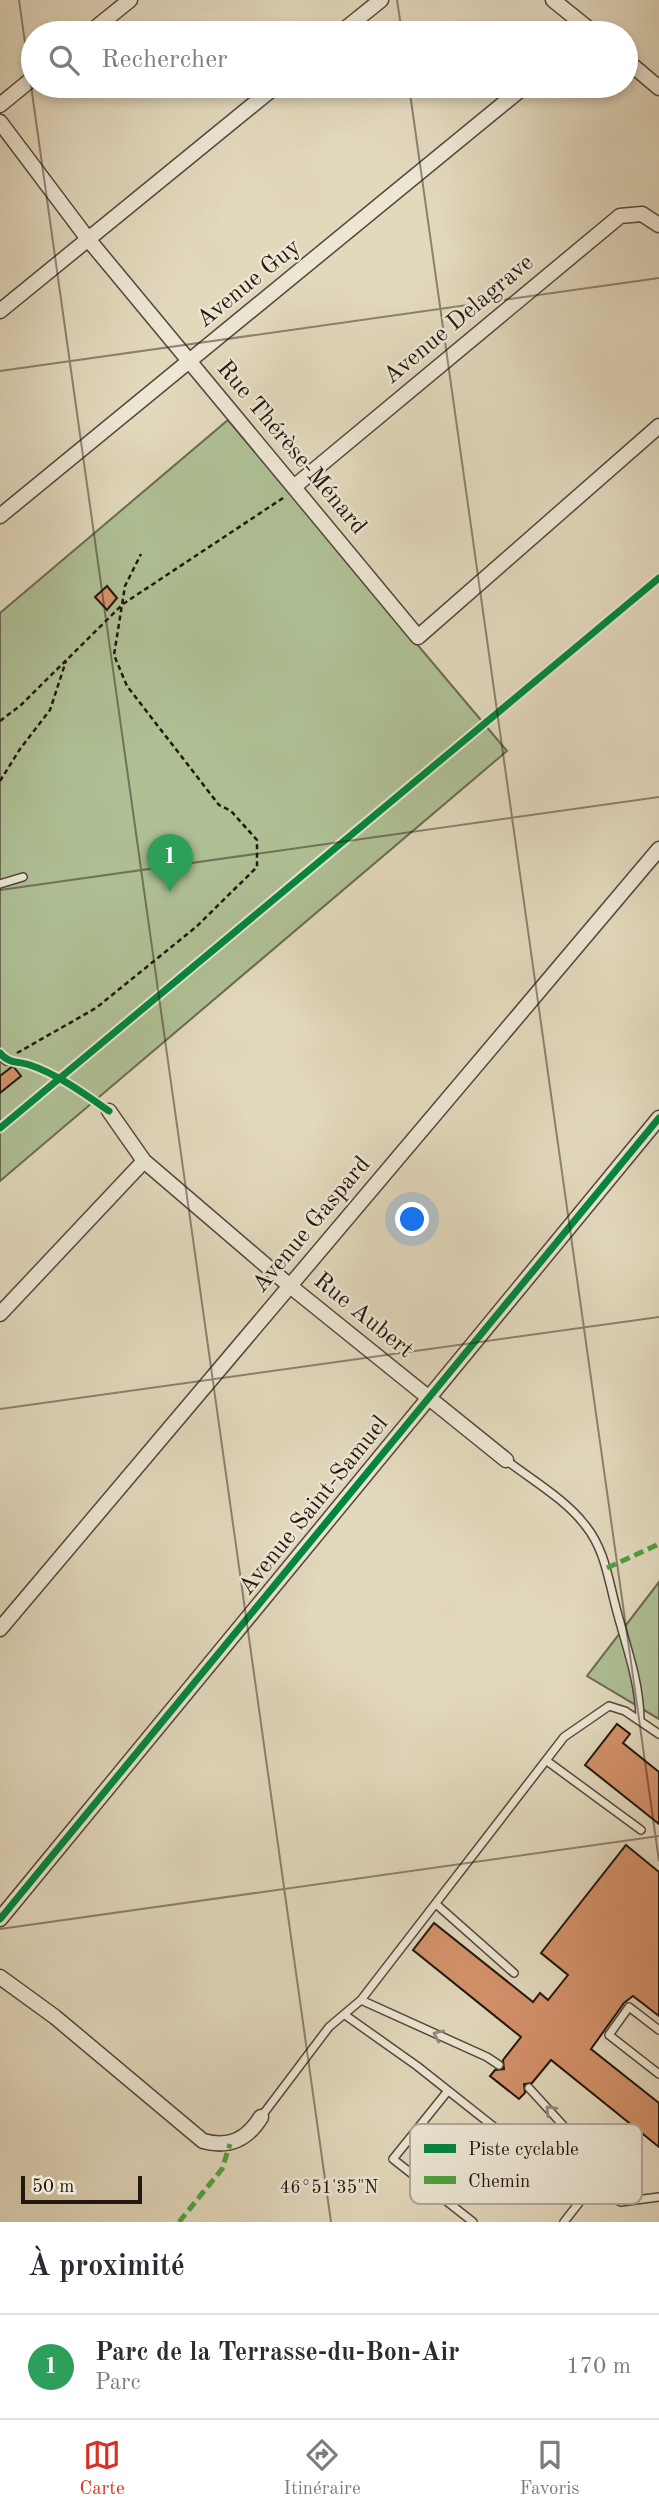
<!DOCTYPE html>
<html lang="fr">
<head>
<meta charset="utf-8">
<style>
	body { margin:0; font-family:"Old Standard TT",serif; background:#f7f7f7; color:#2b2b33 }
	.scale { position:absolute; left:21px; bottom:18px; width:121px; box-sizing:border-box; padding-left:7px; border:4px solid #231711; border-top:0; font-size:19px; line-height:24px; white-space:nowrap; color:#231711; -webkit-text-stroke:5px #ece6d3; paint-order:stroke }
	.you { position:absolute; left:413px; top:1220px; width:24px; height:24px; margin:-18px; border:5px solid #fff; border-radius:50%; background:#1a73e8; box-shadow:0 0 0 10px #1a73e833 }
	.badge { display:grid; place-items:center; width:46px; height:46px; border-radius:50%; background:#d93025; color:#fff; font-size:23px; font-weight:700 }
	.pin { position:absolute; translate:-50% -58px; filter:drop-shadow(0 2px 4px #0008) }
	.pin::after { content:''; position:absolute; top:37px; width:24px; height:21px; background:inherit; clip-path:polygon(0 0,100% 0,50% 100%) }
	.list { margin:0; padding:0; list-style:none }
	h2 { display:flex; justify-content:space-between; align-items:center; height:91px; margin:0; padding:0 28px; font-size:30px }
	h2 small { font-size:23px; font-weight:400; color:#7c7c81 }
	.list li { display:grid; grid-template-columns:46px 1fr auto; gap:21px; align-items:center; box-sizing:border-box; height:105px; padding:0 28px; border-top:2px solid #e1e1e2 }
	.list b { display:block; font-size:26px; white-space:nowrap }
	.list p { margin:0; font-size:23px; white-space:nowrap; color:#7c7c81 }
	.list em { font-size:23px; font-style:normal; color:#7c7c81 }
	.icon { flex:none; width:38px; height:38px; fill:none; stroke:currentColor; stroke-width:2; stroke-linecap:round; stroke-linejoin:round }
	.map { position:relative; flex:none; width:659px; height:2222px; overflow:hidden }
	.search { position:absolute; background:#fff; box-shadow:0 4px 10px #0003; left:21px; right:21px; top:21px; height:77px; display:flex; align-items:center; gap:18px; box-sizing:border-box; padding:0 24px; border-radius:38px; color:#7c7c81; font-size:26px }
	.sheet { height:196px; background:#fff }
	nav { display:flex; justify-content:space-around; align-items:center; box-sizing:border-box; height:98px; border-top:2px solid #e1e1e2; background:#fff; font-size:19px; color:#7c7c81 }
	nav a { display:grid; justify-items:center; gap:4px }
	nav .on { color:#d93025 }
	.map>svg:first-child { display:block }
	.green { fill:#afbf94; stroke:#696b52; stroke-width:2 }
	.building { fill:#d4926a; stroke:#231711; stroke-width:2 }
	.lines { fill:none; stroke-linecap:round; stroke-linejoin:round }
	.service-casing { stroke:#53473c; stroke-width:10 }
	.minor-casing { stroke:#53473c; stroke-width:17 }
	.path { stroke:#231711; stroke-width:2.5; stroke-dasharray:5 3.5; stroke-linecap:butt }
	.service { stroke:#ece6d3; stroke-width:7 }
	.minor { stroke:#ece6d3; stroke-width:14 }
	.quiet { stroke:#50a13f; stroke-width:5; stroke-dasharray:10 5; stroke-linecap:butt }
	.cycleway-casing { stroke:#ece6d3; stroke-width:11 }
	.cycleway { stroke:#00873e; stroke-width:7 }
	.oneway { stroke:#92897c }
	.ticks { fill:none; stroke:#231711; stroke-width:2; stroke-opacity:0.45 }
	.labels { text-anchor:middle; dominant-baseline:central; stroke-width:5; stroke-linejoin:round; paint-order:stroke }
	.street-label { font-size:24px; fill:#231711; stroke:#ece6d3 }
	.key { fill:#ece6d3; stroke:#b0a899; stroke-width:2 }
	.key-label { font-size:19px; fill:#231711 }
	.ticks-label { font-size:18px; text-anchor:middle; fill:#231711; stroke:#ece6d3; stroke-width:5; stroke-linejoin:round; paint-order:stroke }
</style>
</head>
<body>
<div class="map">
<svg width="659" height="2222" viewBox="0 0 659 2222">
	<rect width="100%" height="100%" fill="#e2d8bc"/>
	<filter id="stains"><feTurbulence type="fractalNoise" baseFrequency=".00286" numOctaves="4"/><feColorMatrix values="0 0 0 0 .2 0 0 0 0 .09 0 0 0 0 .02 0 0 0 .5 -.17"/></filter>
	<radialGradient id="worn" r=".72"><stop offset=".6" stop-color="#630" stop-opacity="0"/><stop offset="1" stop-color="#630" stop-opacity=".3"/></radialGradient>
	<!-- green -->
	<path class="green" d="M228 420 507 751 0 1181V613Z
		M659 1582V1719L587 1676Z"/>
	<!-- building -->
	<path class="building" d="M107 586 117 598 107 610 95 597Z
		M13 1066 21 1076 0 1093V1076Z
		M617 1724 630 1734 623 1743 659 1772V1824L585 1765Z
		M626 1845 659 1872V2016L633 1996 624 2003 591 2049 659 2103V2147L551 2060 532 2083 524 2084 525 2093 519 2099 490 2076 495 2070 504 2069 503 2060 521 2037 413 1950 434 1923 533 2002 540 1993 548 2000 568 1975 541 1953Z"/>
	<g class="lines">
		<!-- service casing -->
		<g class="service-casing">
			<path id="service" d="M0 884 23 877
				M0 1053 6 1061
				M506 1460C532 1480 565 1499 585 1525 604 1548 608 1577 615 1604 625 1644 639 1677 640 1719
				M547 1761 641 1830
				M436 1904 514 1973
				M361 2000 487 2057 499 2065
				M345 2015 417 2066 551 2172 621 2202 659 2197
				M659 2030 629 2007 609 2035 659 2074
				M529 2088 571 2134 621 2202
				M447 2092 393 2159 473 2222
				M261 2117 329 2027 361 2000 564 1737 609 1706 625 1711 659 1734
				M551 2172C571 2167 577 2161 577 2141
				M564 2222 589 2190"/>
		</g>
		<!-- minor casing -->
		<g class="minor-casing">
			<path id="minor" d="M553 0 594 33
				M89 33 130 0
				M340 33 381 0
				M626 60 659 88
				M0 105 33 78
				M0 122 88 239 418 637 659 426
				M0 311 276 86
				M295 486 620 216 642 214 659 225
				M0 516 525 86
				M109 1111 144 1161 290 1286 506 1460
				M0 1314 144 1161
				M0 1629 659 849
				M0 1919 659 1118
				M0 1977 55 2017 203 2141C229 2148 247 2140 261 2117"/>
		</g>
		<!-- path -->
		<path class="path" d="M0 721 21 705 123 604 283 498
			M0 781 20 749 50 710 66 661
			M17 1053 96 1008 196 927 257 867V840L231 811 219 805 127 686 114 655 125 586 141 554"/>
		<!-- service -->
		<use href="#service" class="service"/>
		<!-- minor -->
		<use href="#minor" class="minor"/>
		<!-- quiet -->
		<path class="quiet" d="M607 1568 659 1544
			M179 2222 222 2169 230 2144"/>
		<!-- cycleway casing -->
		<g class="cycleway-casing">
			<path id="cycleway" d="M0 1053C9 1064 18 1061 30 1065 57 1074 86 1095 109 1111
				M0 1128 659 578
				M0 1919 659 1118"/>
		</g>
		<!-- cycleway -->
		<use href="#cycleway" class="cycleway"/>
	</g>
	<!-- one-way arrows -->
	<defs><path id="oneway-chevron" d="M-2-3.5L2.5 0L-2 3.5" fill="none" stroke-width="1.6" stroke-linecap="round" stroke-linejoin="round" transform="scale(1.75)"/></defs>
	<g class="oneway">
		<use href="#oneway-chevron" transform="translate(438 2035) rotate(-156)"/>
		<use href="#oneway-chevron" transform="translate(550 2110) rotate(-133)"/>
	</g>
	<!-- ticks -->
	<path class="ticks" d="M19 0 331 2222M397 0 402 33M409 86 659 1861M0 371 659 278M0 890 659 797M0 1409 659 1317M0 1929 659 1836"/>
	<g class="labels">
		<!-- street labels -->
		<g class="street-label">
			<text transform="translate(249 284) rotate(-39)">Avenue Guy</text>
			<text transform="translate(459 320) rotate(-40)">Avenue Delagrave</text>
			<text transform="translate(291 448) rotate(50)">Rue Thérèse-Ménard</text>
			<text transform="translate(312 1225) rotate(-50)">Avenue Gaspard</text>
			<text transform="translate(363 1316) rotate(39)">Rue Aubert</text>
			<text transform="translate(314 1506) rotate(-51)">Avenue Saint-Samuel</text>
		</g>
	</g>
	<!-- legend -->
	<rect x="410" y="2124" width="232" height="80" rx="10" class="key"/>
	<rect x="424" y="2144" width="32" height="9" fill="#00873e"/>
	<rect x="424" y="2176" width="32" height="8" fill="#50a13f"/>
	<g class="key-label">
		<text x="468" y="2155">Piste cyclable</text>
		<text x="468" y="2187">Chemin</text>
	</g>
	<g class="ticks-label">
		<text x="329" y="2193">46°51'35"N</text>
	</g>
	<rect width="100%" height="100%" filter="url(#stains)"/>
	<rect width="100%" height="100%" fill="url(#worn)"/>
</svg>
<div class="scale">50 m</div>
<div class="you"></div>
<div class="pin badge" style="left:170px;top:892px;background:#2e9e5b">1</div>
<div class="search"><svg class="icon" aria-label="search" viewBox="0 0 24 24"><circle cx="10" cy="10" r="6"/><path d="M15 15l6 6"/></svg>Rechercher</div>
</div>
<section class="sheet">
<h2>À proximité<small></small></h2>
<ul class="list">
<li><span class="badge" style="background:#2e9e5b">1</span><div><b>Parc de la Terrasse-du-Bon-Air</b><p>Parc</p></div><em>170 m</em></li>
</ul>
</section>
<nav>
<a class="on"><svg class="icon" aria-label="map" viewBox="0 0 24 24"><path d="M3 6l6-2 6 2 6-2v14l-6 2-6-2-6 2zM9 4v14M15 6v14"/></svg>Carte</a>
<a><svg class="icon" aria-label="directions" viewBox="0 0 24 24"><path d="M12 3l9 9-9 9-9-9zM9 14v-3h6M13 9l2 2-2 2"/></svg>Itinéraire</a>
<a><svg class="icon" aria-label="saved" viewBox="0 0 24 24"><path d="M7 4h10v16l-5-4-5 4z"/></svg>Favoris</a>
</nav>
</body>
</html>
